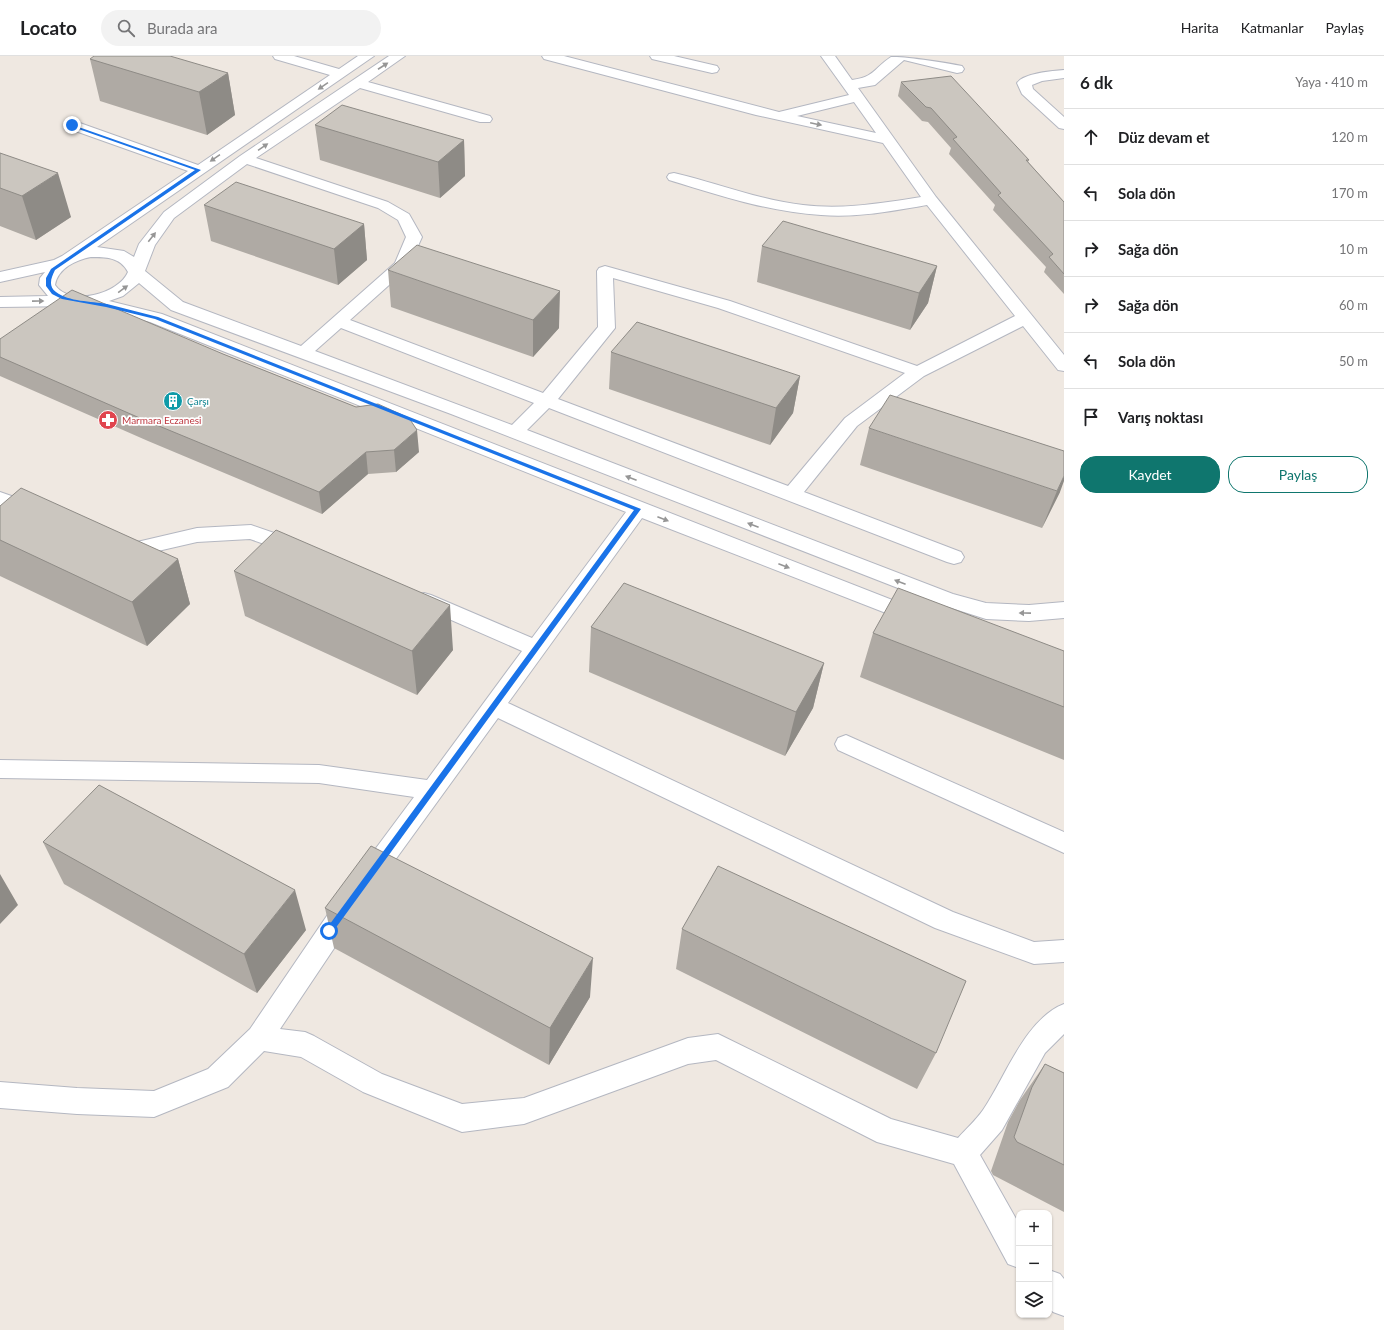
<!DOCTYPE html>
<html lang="tr">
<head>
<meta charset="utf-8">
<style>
	body { margin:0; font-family:Lato,sans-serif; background:#f2f2f2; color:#202124 }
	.controls { position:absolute; right:12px; bottom:12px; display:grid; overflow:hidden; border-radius:8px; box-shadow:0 1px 3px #0004 }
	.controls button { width:36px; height:36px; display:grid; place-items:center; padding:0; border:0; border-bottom:1px solid #e0e0e0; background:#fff; color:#202124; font:20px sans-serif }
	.stop { position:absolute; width:12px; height:12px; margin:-9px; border:3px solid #1a73e8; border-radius:50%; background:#fff }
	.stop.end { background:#1a73e8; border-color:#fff; box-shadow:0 1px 4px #0008 }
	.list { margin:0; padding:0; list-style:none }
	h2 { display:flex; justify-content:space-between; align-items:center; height:52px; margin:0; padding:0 16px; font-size:17px }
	h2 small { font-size:13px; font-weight:400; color:#757577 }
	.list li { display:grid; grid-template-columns:26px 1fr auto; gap:12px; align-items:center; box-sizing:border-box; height:56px; padding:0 16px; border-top:1px solid #e0e0e0 }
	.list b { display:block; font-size:15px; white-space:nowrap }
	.list em { font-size:13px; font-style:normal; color:#757577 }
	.actions { display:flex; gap:8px; padding:12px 16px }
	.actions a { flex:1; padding:9px 0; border:1px solid #0f766e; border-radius:16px; text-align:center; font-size:14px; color:#0f766e }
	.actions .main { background:#0f766e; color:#fff }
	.icon { flex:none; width:22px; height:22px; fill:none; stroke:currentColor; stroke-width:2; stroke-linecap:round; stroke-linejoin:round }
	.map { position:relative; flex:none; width:1064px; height:1274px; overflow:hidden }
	header { display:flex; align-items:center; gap:24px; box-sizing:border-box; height:56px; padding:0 20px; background:#fff; border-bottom:1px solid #e0e0e0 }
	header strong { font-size:19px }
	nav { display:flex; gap:22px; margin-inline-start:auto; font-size:14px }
	.search { width:280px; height:36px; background:#f2f2f2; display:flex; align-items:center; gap:10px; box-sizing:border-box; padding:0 14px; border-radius:22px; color:#757577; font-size:15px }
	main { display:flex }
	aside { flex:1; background:#fff }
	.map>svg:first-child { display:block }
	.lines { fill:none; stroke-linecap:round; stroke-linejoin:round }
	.minor-casing { stroke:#b4b7c1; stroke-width:2 }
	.minor { fill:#fff; fill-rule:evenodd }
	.wall { fill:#afaaa4 }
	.shaded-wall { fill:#8e8b86 }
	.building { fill:#cbc6bf; stroke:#8e8b86 }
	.oneway { fill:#969696 }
	.route { fill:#1a73e8 }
	.labels { text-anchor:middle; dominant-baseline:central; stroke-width:3.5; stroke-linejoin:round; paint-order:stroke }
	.culture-label { font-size:10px; fill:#0d838f; stroke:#fff; text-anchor:start }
	.health-label { font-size:10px; fill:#be3a42; stroke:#fff; text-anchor:start }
</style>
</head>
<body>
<header>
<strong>Locato</strong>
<div class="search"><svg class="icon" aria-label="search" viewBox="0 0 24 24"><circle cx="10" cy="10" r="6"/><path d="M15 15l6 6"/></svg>Burada ara</div>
<nav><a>Harita</a><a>Katmanlar</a><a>Paylaş</a></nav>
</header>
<main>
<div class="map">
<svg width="1064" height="1274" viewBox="0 0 1064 1274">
	<rect width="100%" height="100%" fill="#efe8e1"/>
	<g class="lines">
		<!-- minor casing -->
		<g class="minor-casing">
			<path id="minor" d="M273 0H294L339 13 358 0H374L97 191 124 195 134 201 139 188 164 156 240 100 389 0H405L368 26 490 60 492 63 490 66H480L360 32 256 102 388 146 409 158 422 181 408 212 350 264 543 337 598 271 597 215 599 212 605 210 730 245 917 310 1015 260 927 149C892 155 856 162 821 159 769 156 718 139 669 124L667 121 669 118 674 117C717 127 759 144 803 149 843 154 883 147 921 141L883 87 756 59 544 3 542 0H564L779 56 849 39 821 0H835L852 24C875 21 874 12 891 1 903 0 948 7 962 10L964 13 962 16 957 17 904 4 875 29 858 32 936 141 1064 299V315L1058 314 1023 270 924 320 857 370 804 436 961 496 964 501 961 506 954 508 947 506 549 352 527 374 953 538 986 547 1029 549 1064 546V562L1029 565 986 563 939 548 451 358 171 254 139 227 123 240 109 245 162 258 923 556 926 561 923 566 916 569 909 566 642 462 508 647 953 856 1034 886 1064 884V906L1034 908 935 872 498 662 377 829 368 832 359 829 356 822 359 815 414 741 319 727 0 722V704L319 709 427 724 522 595 417 549 414 544 417 539 424 537 431 539 532 582 626 456 150 266 106 254 75 250 0 251V241L48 240 39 229 40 222 45 216 0 226V216L54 204 62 200 188 115 67 72 65 69 67 66H77L198 109 330 19 275 3ZM854 46 876 77 797 60ZM247 108 378 152 398 164 406 181 395 207 301 290 183 246 145 215 155 189 174 162ZM91 201C106 201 120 201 128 216 119 238 70 251 55 229 58 212 76 204 91 201ZM613 222 718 252 905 317 845 362 788 430 558 343 615 272ZM341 272 534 347 512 369 315 295Z
				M650 0H674L717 10 719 13 717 16 712 17 652 3Z
				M1064 14V22L1042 25 1032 29 1033 33 1064 61V73L1059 72 1022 38 1017 27C1024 17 1052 15 1064 14Z
				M0 436 40 450 43 455 40 460 33 462 0 450Z
				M251 469 303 487 306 492 303 497 296 499 250 483 197 486 136 500 112 492 109 487 112 482 119 480 137 486 197 472Z
				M846 679 1064 776V797L838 694 835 688 838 682Z
				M348 839 357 842 360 850 357 858 280 973 305 976 314 980 382 1018 462 1048 524 1042 688 982 718 978 891 1063 958 1082C966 1073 976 1064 983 1054 1005 1022 1025 963 1064 948V978L1045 997 1002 1074 980 1099 1019 1168V1212L1008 1208 954 1108 877 1086 716 1004 688 1008 524 1068 462 1076 363 1036 301 1001 264 995 228 1031 154 1061 77 1058 0 1052V1026L77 1032 154 1035 208 1013 250 973 339 842Z
				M1049 1214 1060 1218 1064 1223V1260L1053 1256 1049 1251Z"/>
		</g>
		<!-- minor -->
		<use href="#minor" class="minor"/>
	</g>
	<!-- wall -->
	<path class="wall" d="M90 3 228 17 235 59 207 79 100 45Z
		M901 26 1029 104 1028 106 1064 146V238L1044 216 1046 211 993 154 995 149 949 98 951 92 928 66 922 65 898 40Z
		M315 69 464 84 465 120 440 142 320 104Z
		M0 97 71 161 36 184 0 170Z
		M204 149 364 168 367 204 338 229 211 185Z
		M762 190 937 210 928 247 910 274 757 226Z
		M388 214 559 272 533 301 391 251Z
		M0 283 223 298 356 351 419 396 396 416 368 418 322 458 148 385 0 320Z
		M611 296 800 320 793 357 770 389 609 333Z
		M869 372 1060 436 1042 472 860 409Z
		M0 450 178 503 190 548 147 590 0 520Z
		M234 515 453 594 417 639 245 560Z
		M591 571 824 607 813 652 785 700 589 616Z
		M873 577 1064 595V704L860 621Z
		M43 786 306 874 257 937 64 828Z
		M325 852 590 941 549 1009 334 892Z
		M682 873 936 997 917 1033 676 913Z
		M1045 1008 1064 1017V1156L993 1119 991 1115 1008 1066 1020 1044Z"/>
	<!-- shaded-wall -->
	<path class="shaded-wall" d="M228 17 235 59 207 79 199 36Z
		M464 84 465 120 440 142 438 106Z
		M58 117 71 161 36 184 22 140Z
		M364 168 367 204 338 229 334 193Z
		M937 210 928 247 910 274 919 237Z
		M560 235 559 272 533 301V264Z
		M800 320 793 357 770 389 776 352Z
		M417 374 419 396 396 416 394 394Z
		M366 396 368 418 322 458 319 436Z
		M1064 420V425L1060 436 1042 472 1057 435Z
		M178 503 190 548 147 590 132 546Z
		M450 549 453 594 417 639 412 595Z
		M824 607 813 652 785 700 796 656Z
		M0 818 18 849 0 868Z
		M295 834 306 874 257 937 244 898Z
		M593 902 590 941 549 1009 550 972Z"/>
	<!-- building -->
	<path class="building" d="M94 0H170L228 17 199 36 90 3Z
		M951 20 1029 104H1026L1064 146V218L1049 201 1053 198 998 139 1001 137 953 83 957 81 931 52 926 51 901 26Z
		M342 49 464 84 438 106 315 69Z
		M0 97 58 117 22 140 0 132Z
		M236 126 364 168 334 193 204 149Z
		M783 165 937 210 919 237 762 190Z
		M417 189 560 235 533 264 388 214Z
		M72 234 223 298 356 351 378 348 409 362 417 374 394 394 366 396 319 436 142 363 0 301V283Z
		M637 266 800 320 776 352 611 296Z
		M890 339 1064 395V420L1057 435 869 372Z
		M21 432 178 503 132 546 0 484V450Z
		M276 474 450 549 412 595 234 515Z
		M624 527 824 607 796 656 591 571Z
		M898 532 1064 595V651L873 577Z
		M99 729 295 834 244 898 43 786Z
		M371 790 593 902 550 972 325 852Z
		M718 810 966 925 936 997 682 873Z
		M1045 1008 1064 1017V1109L1017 1086 1014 1081 1032 1031Z"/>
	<!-- one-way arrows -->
	<defs><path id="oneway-solid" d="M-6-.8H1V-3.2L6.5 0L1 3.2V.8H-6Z"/></defs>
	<g class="oneway">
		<use href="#oneway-solid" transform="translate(383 10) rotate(-33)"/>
		<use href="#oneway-solid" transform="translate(323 30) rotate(146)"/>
		<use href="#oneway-solid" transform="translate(816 68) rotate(12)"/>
		<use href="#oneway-solid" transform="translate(263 91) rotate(-34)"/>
		<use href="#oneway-solid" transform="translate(215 102) rotate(146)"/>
		<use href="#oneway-solid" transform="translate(152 181) rotate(-52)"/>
		<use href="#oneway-solid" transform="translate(123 233) rotate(-36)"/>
		<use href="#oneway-solid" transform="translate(38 245) rotate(-1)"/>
		<use href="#oneway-solid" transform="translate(631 422) rotate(-159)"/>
		<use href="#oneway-solid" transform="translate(663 463) rotate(21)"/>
		<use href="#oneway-solid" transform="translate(753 469) rotate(-159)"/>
		<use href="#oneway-solid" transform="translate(784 510) rotate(21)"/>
		<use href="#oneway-solid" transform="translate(900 526) rotate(-159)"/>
		<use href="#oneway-solid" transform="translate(1025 557) rotate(-179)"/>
	</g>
	<!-- route -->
	<path class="route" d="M70 68 201 114 55 214C51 222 48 230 56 236 69 246 91 245 107 248 124 252 141 257 158 261L641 453 332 877 329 878 327 877V872L634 454 155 263 106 251 62 243 52 238 46 230V222L51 213 195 114 70 70Z"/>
	<!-- icons -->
	<defs>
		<g id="building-disc" transform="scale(1)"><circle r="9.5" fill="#0f9aa8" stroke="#fff"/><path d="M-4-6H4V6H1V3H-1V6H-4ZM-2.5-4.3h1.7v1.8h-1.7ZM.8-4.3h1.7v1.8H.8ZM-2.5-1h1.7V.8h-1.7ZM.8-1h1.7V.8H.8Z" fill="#fff"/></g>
		<g id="pharmacy-disc" transform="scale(1)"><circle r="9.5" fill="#e0444e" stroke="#fff"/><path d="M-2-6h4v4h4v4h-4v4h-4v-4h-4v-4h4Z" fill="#fff"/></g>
	</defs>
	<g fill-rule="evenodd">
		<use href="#building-disc" x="173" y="345"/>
		<use href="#pharmacy-disc" x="108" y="364"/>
	</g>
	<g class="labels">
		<!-- culture labels -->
		<g class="culture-label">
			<text x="187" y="345">Çarşı</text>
		</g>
		<!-- health labels -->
		<g class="health-label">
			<text x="122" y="364">Marmara Eczanesi</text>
		</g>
	</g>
</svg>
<div class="controls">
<button>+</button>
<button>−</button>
<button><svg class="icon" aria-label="layers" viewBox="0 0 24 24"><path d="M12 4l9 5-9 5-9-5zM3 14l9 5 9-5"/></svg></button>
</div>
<div class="stop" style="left:329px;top:875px"></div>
<div class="stop end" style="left:72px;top:69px"></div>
</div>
<aside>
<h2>6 dk<small>Yaya · 410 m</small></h2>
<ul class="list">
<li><svg class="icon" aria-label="ahead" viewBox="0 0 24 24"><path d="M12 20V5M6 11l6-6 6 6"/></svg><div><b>Düz devam et</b></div><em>120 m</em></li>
<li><svg class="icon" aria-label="left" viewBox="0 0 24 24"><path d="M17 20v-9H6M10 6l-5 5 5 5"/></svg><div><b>Sola dön</b></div><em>170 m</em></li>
<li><svg class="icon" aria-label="right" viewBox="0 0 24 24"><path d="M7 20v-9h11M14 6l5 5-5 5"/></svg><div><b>Sağa dön</b></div><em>10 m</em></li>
<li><svg class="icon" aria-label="right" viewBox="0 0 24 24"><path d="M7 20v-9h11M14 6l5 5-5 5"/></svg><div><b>Sağa dön</b></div><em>60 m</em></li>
<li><svg class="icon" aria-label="left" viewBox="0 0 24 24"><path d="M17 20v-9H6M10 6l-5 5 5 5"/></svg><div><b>Sola dön</b></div><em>50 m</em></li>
<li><svg class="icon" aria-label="arrive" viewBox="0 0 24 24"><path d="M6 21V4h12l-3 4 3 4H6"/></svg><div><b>Varış noktası</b></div></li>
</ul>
<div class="actions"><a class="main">Kaydet</a><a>Paylaş</a></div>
</aside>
</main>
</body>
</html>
